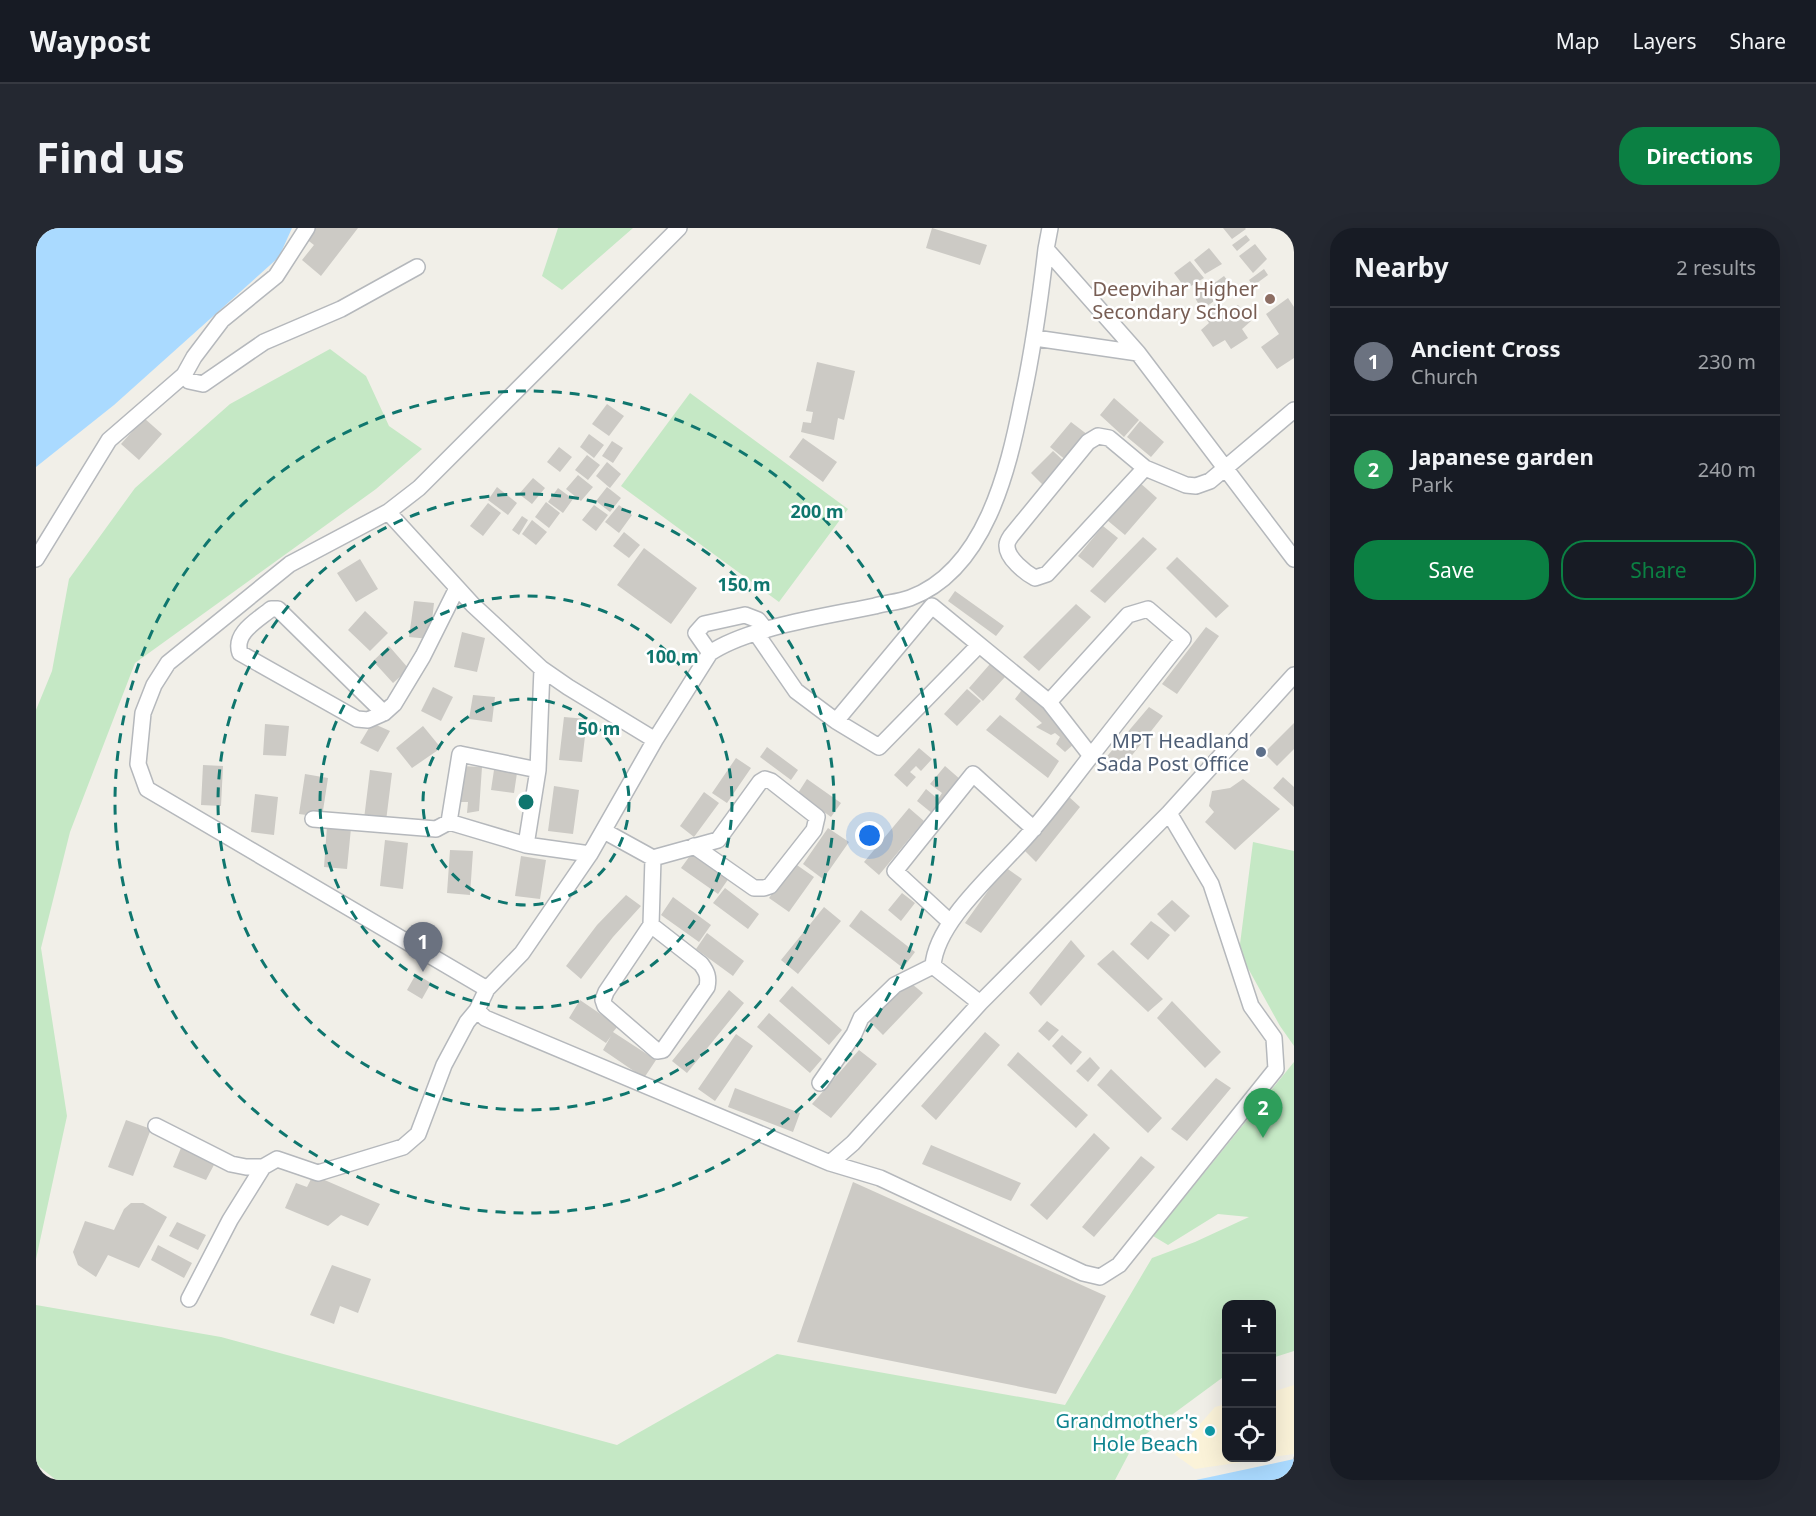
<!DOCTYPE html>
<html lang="en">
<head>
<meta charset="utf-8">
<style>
	body { margin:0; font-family:"Noto Sans",sans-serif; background:#242831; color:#f1f3f6 }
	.controls { position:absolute; right:18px; bottom:18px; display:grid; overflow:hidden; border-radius:12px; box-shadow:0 6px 24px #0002 }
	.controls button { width:54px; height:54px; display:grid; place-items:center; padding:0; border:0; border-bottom:2px solid #363941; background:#171b24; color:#f1f3f6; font:30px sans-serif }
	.you { position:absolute; left:834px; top:608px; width:21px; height:21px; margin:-15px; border:4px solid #fff; border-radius:50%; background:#1a73e8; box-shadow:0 0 0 9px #1a73e833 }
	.badge { display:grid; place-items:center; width:39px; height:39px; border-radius:50%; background:#0b8043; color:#fff; font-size:20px; font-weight:700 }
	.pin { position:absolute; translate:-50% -50px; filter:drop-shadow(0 2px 3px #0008) }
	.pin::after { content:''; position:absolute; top:32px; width:21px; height:18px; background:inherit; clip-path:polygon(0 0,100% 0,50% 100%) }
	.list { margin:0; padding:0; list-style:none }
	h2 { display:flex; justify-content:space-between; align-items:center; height:78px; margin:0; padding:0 24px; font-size:26px }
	h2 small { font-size:20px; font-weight:400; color:#9ea1a6 }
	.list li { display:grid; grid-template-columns:39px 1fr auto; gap:18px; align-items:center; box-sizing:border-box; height:108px; padding:0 24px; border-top:2px solid #363941 }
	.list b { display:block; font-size:22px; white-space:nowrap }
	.list p { margin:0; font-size:20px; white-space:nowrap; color:#9ea1a6 }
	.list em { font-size:20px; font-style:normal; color:#9ea1a6 }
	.actions { display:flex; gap:12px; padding:18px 24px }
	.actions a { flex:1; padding:14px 0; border:2px solid #0b8043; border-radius:24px; text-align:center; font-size:21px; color:#0b8043 }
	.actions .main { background:#0b8043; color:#fff }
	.icon { flex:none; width:33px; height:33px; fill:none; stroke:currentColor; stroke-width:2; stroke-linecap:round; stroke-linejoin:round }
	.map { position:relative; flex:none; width:1258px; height:1252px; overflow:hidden; border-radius:24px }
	header { display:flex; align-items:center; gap:36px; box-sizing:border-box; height:84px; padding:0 30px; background:#171b24; border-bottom:2px solid #363941 }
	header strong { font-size:28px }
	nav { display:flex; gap:33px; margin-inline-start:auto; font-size:21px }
	.intro { display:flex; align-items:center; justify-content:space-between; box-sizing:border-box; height:144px; padding:0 36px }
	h1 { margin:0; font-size:42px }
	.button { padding:15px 27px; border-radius:24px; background:#0b8043; color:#fff; font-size:21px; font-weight:700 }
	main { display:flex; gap:36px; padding:0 36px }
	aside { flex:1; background:#171b24; border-radius:24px; box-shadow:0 6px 24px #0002 }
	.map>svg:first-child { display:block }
	.green { fill:#c5e8c5 }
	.sand { fill:#fbf3d9 }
	.water { fill:#aadaff }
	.building { fill:#cccac5 }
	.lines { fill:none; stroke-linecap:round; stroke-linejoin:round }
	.minor-casing { stroke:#b5b8bc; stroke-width:18 }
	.minor { stroke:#fff; stroke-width:15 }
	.ring { fill:none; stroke:#0f766e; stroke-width:3; stroke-dasharray:10 8 }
	.education-dot { fill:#8d6e63; stroke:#fff; stroke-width:2 }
	.service-dot { fill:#5c6f8a; stroke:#fff; stroke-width:2 }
	.culture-dot { fill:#0f9aa8; stroke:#fff; stroke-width:2 }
	.labels { text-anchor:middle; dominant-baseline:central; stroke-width:5; stroke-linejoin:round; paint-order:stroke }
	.education-label { font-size:20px; fill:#785e54; stroke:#fff; text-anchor:end }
	.service-label { font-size:20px; fill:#4e5e75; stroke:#fff; text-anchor:end }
	.culture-label { font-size:20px; fill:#0d838f; stroke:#fff; text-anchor:end }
	.centre { fill:#0f766e; stroke:#fff; stroke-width:3 }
	.ring-label { font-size:18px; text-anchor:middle; font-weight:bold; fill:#0f766e; stroke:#fff; stroke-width:5; stroke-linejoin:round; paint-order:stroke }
</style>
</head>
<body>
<header>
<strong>Waypost</strong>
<nav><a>Map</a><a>Layers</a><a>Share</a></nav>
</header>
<div class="intro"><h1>Find us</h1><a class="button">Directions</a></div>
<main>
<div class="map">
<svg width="1258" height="1252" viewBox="0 0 1258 1252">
	<rect width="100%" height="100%" fill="#f1efe8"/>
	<!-- green -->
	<path class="green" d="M522 0H597L526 62 506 48Z
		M294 121 330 148 353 198 386 221 340 261 99 435 34 604 5 720 31 888 0 1031V482L16 443 33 351 99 260 194 176Z
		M654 165 812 281 743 374 585 258Z
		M1217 614 1258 623V818L1244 798 1203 724Z
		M1258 834V1123L1236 1130V1076H1190V1147L1099 1214 1079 1252H20L0 1236V1077L185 1109 581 1217 741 1126 1029 1177 1116 1030 1159 1014 1213 989 1182 986 1132 1017 1117 1008Z"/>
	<!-- sand -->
	<path class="sand" d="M1258 1157V1226L1236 1229V1164Z
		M1190 1176V1230H1234L1159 1241 1138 1226 1179 1179Z"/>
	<!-- water -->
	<path class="water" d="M0 0H256L243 29 78 177 0 239Z
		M1258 1231V1252H1160Z"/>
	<!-- building -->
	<path class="building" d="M277 0H322L285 48 266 32 278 17 269 10Z
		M896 0 951 17 944 37 890 20Z
		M1187 0H1209L1210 1 1196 11Z
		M1210 7 1214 12 1201 23 1196 17Z
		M1219 16 1231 31 1217 45 1203 28Z
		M1173 20 1186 36 1169 46 1158 32Z
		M1154 33 1168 50 1150 61 1138 45Z
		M1228 41 1232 47 1217 58 1213 52Z
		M1188 48 1195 57 1184 67 1177 56Z
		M1168 61 1178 73 1166 82 1158 68Z
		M1252 70 1258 79V130L1241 141 1225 119 1243 106 1230 86Z
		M1183 73 1192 84 1202 77 1215 93 1206 101 1212 110 1195 121 1189 112 1177 119 1165 102 1173 95 1167 86Z
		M781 134 819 143 808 192 802 190 798 212 765 204 767 194 775 195 777 184 770 183Z
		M1078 170 1103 192 1088 209 1064 187Z
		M571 176 588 188 573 208 556 196Z
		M108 190 126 206 103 232 85 216Z
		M1104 193 1128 214 1115 229 1091 209Z
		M1035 194 1052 207 1031 233 1014 219Z
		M553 206 568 217 558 230 544 219Z
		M767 210 801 234 787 254 753 229Z
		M576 213 587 220 577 235 566 228Z
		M523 219 536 229 524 244 511 234Z
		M1017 223 1031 236 1009 259 995 245Z
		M551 227 564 237 552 252 539 242Z
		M571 234 585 246 574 260 560 248Z
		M542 247 557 259 545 273 530 261Z
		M497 250 509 260 496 276 483 266Z
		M1103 254 1121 270 1089 307 1071 292Z
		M461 259 481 275 472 287 452 272Z
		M571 259 585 270 574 284 560 273Z
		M522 260 537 271 527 285 512 274Z
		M510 274 524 285 513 300 499 289Z
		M452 275 465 285 447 308 434 298Z
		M558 277 572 287 560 303 546 292Z
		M583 277 596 287 583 305 569 294Z
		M486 288 492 292 483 307 476 302Z
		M496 292 511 304 500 317 486 306Z
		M1067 298 1082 310 1057 340 1042 328Z
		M588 304 604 317 593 330 577 318Z
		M1107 309 1121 321 1069 375 1054 363Z
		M608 320 661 360 635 396 581 357Z
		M1141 329 1193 378 1180 390 1130 340Z
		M324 331 342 361 320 374 301 345Z
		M919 363 968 398 960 408 912 373Z
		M378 373 398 375 394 411 373 409Z
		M1040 376 1055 389 1003 443 987 429Z
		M329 383 352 405 334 423 312 402Z
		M1170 399 1183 408 1141 466 1126 456Z
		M426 404 449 410 441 444 418 439Z
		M353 418 373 441 357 455 337 433Z
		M954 436 969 449 947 473 933 460Z
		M397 459 417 469 405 493 385 483Z
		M988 459 1007 476 1039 515 1029 524 1020 516 1024 509 1019 505 1015 507 1000 499 1006 495 979 471Z
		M931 461 945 473 921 498 908 486Z
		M437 467 459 469 456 494 433 491Z
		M1113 479 1127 488 1082 545 1067 533Z
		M964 487 1023 533 1012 550 950 502Z
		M528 489 551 491 546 534 523 532Z
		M336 495 354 503 342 524 324 515Z
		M1258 495V521L1241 538 1228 525Z
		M229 496 253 498 250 528 227 527Z
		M387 498 405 520 376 540 360 520Z
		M731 519 762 542 755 552 724 529Z
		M883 520 896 531 885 543 880 538 874 544 880 549 871 559 858 547Z
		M700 530 715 540 691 575 676 565Z
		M167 537 187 538 185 578 165 577Z
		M425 538 446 539 443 583 431 585 432 574H422Z
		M909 538 925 552 897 586 881 573 890 561 902 571 906 565 894 556Z
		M334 542 356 545 350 593 328 591Z
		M458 542 481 545 478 565 455 562Z
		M269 546 292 550 286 589 263 586Z
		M1247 549 1258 559V579L1237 560Z
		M771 551 805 575 795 589 762 565Z
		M1207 551 1244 581 1199 622 1169 594 1178 584 1173 578 1176 563 1194 560Z
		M518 558 543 562 537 606 512 603Z
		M668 564 683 575 658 609 644 598Z
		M219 566 242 569 238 607 215 604Z
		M1031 567 1044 579 1000 634 989 623Z
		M873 580 888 593 843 647 828 634Z
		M291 598 315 600 311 641 288 639Z
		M792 600 813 614 787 651 767 636Z
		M349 612 372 615 367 661 344 658Z
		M414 622 437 623 434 667 411 665Z
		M656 625 693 650 682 666 645 640Z
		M485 628 510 632 504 671 479 668Z
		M758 635 778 649 753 684 733 670Z
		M969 639 986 651 945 705 929 695Z
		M689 660 723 686 712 701 677 675Z
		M866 665 879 675 865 693 852 682Z
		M590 667 605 678 577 709 545 751 530 738 561 697Z
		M637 669 675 697 663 714 625 687Z
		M1136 672 1154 688 1139 704 1121 686Z
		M788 679 805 693 762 746 745 732Z
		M825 682 879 724 867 740 813 698Z
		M1115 693 1134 707 1112 732 1094 716Z
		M671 705 708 733 697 748 660 721Z
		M1035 712 1049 728 1005 778 993 765Z
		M1077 722 1127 771 1112 784 1061 736Z
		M380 746 395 755 386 771 371 762Z
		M871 752 887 765 847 807 833 793Z
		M756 758 806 802 793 817 743 773Z
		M693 762 708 775 651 845 636 833Z
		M544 772 582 798 577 804 620 832 608 850 567 822 575 808 570 815 533 790Z
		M1136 773 1185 824 1169 840 1121 790Z
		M733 785 786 831 774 845 721 799Z
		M1011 793 1023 802 1013 813 1002 803Z
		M949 804 964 817 900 892 885 878Z
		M700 806 717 818 679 873 662 861Z
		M1026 807 1046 824 1035 837 1016 818Z
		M823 822 841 836 795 890 776 876Z
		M982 824 1052 887 1040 900 971 837Z
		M1054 829 1064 840 1052 854 1040 843Z
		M1075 841 1126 890 1112 905 1061 857Z
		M1180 850 1195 860 1151 913 1135 901Z
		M699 860 764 885 757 904 692 879Z
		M90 892 115 901 97 948 72 939Z
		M1058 905 1074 920 1011 992 994 977Z
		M895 917 985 955 975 973 886 936Z
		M145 920 180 933 170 952 137 939Z
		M1105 928 1119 939 1058 1009 1046 999Z
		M277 947 344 976 332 998 305 987 292 998 249 980 260 955 271 959Z
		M817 954 1070 1068 1020 1166 761 1114Z
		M95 975H107L131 989 103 1040 72 1027 60 1049 42 1037 37 1024 49 993 78 1002 88 981Z
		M141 994 170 1007 162 1022 133 1008Z
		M122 1017 156 1035 148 1050 115 1032Z
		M296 1037 335 1051 322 1085 304 1078 298 1096 274 1087Z"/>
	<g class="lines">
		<!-- minor casing -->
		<g class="minor-casing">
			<path id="minor" d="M271 0 240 48 186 92 158 129 148 147 153 153 167 156 228 114 305 81 381 39
				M1014 0 1010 21 1102 125 1258 331
				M999 110 1102 125
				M1109 240 1073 210 1062 208 1052 214 975 308C973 311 971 314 971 317 970 330 990 345 999 350L1011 346 1109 240 1150 257 1160 258 1174 253 1258 182
				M352 284 437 377 506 441
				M0 331 73 212 148 147
				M720 405 760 463 800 493 896 378 1013 474 1055 528C1036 552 1018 577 998 600 968 637 900 691 897 738
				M674 425 660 405 668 396 709 387 722 392 730 402
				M1013 474 1092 387 1112 381 1147 411 1055 528
				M348 485 242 381H235C222 392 197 405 204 425L321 491 332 492 348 485 358 476 387 428 421 360
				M800 493 843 519 943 417
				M277 591 400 601 413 594 490 617 554 626
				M413 594 424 526 502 542
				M568 603 617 630 682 612 724 554 729 551 735 553 781 589 778 602 734 658 728 660H718L658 618
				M490 617 502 542 506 441 532 459 619 512
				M913 693 859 643 937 546 998 601
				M615 697 665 736C671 744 673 749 671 759L627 822 621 823 569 778 567 772 570 764 615 697 617 630
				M897 738 944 775
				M451 761 111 561 102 536 107 485 118 457 132 435 254 336 352 284 383 260 643 0
				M441 782 449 790 794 935 844 950 1047 1045 1064 1049 1083 1037 1240 841 1238 810 1215 778 1175 656 1133 585
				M784 855 818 806 825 790 859 757 897 738
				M120 898 195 936 210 939H227
				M794 935 817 915 944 775 1133 585 1258 447
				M153 1071 194 992 227 939 241 931 282 945 367 919 382 906 408 837 431 794 441 782 451 761 486 725 554 626 619 512 674 425C713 399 791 388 839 378 850 375 863 374 874 370 949 342 972 243 986 173 997 123 1004 72 1010 21"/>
		</g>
		<!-- minor -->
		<use href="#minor" class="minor"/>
	</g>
	<!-- distance rings -->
	<g class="ring">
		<circle cx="490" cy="574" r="103"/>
		<circle cx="490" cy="574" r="206"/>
		<circle cx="490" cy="574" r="308"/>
		<circle cx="490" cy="574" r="411"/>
	</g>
	<!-- markers -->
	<circle class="education-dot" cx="1234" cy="71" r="6"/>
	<circle class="service-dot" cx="1225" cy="524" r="6"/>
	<circle class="culture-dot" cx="1174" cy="1203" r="6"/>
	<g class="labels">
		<!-- education labels -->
		<g class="education-label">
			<text x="1222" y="60">Deepvihar Higher<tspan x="1222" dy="23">Secondary School</tspan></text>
		</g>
		<!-- service labels -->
		<g class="service-label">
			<text x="1213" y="512">MPT Headland<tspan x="1213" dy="23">Sada Post Office</tspan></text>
		</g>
		<!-- culture labels -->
		<g class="culture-label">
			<text x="1162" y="1192">Grandmother's<tspan x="1162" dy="23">Hole Beach</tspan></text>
		</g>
	</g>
	<circle cx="490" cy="574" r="9" class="centre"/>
	<g class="ring-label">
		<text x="781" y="290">200 m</text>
		<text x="708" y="363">150 m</text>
		<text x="636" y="435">100 m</text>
		<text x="563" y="507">50 m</text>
	</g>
</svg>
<div class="controls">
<button>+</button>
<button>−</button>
<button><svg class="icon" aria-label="locate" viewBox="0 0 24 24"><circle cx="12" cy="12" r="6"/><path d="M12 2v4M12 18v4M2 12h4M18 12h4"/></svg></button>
</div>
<div class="you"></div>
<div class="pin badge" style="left:387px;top:744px;background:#6b7280">1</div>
<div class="pin badge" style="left:1227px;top:910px;background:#2e9e5b">2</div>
</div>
<aside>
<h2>Nearby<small>2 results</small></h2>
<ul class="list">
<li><span class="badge" style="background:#6b7280">1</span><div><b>Ancient Cross</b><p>Church</p></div><em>230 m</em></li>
<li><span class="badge" style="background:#2e9e5b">2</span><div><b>Japanese garden</b><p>Park</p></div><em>240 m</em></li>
</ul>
<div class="actions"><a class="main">Save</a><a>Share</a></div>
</aside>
</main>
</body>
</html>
